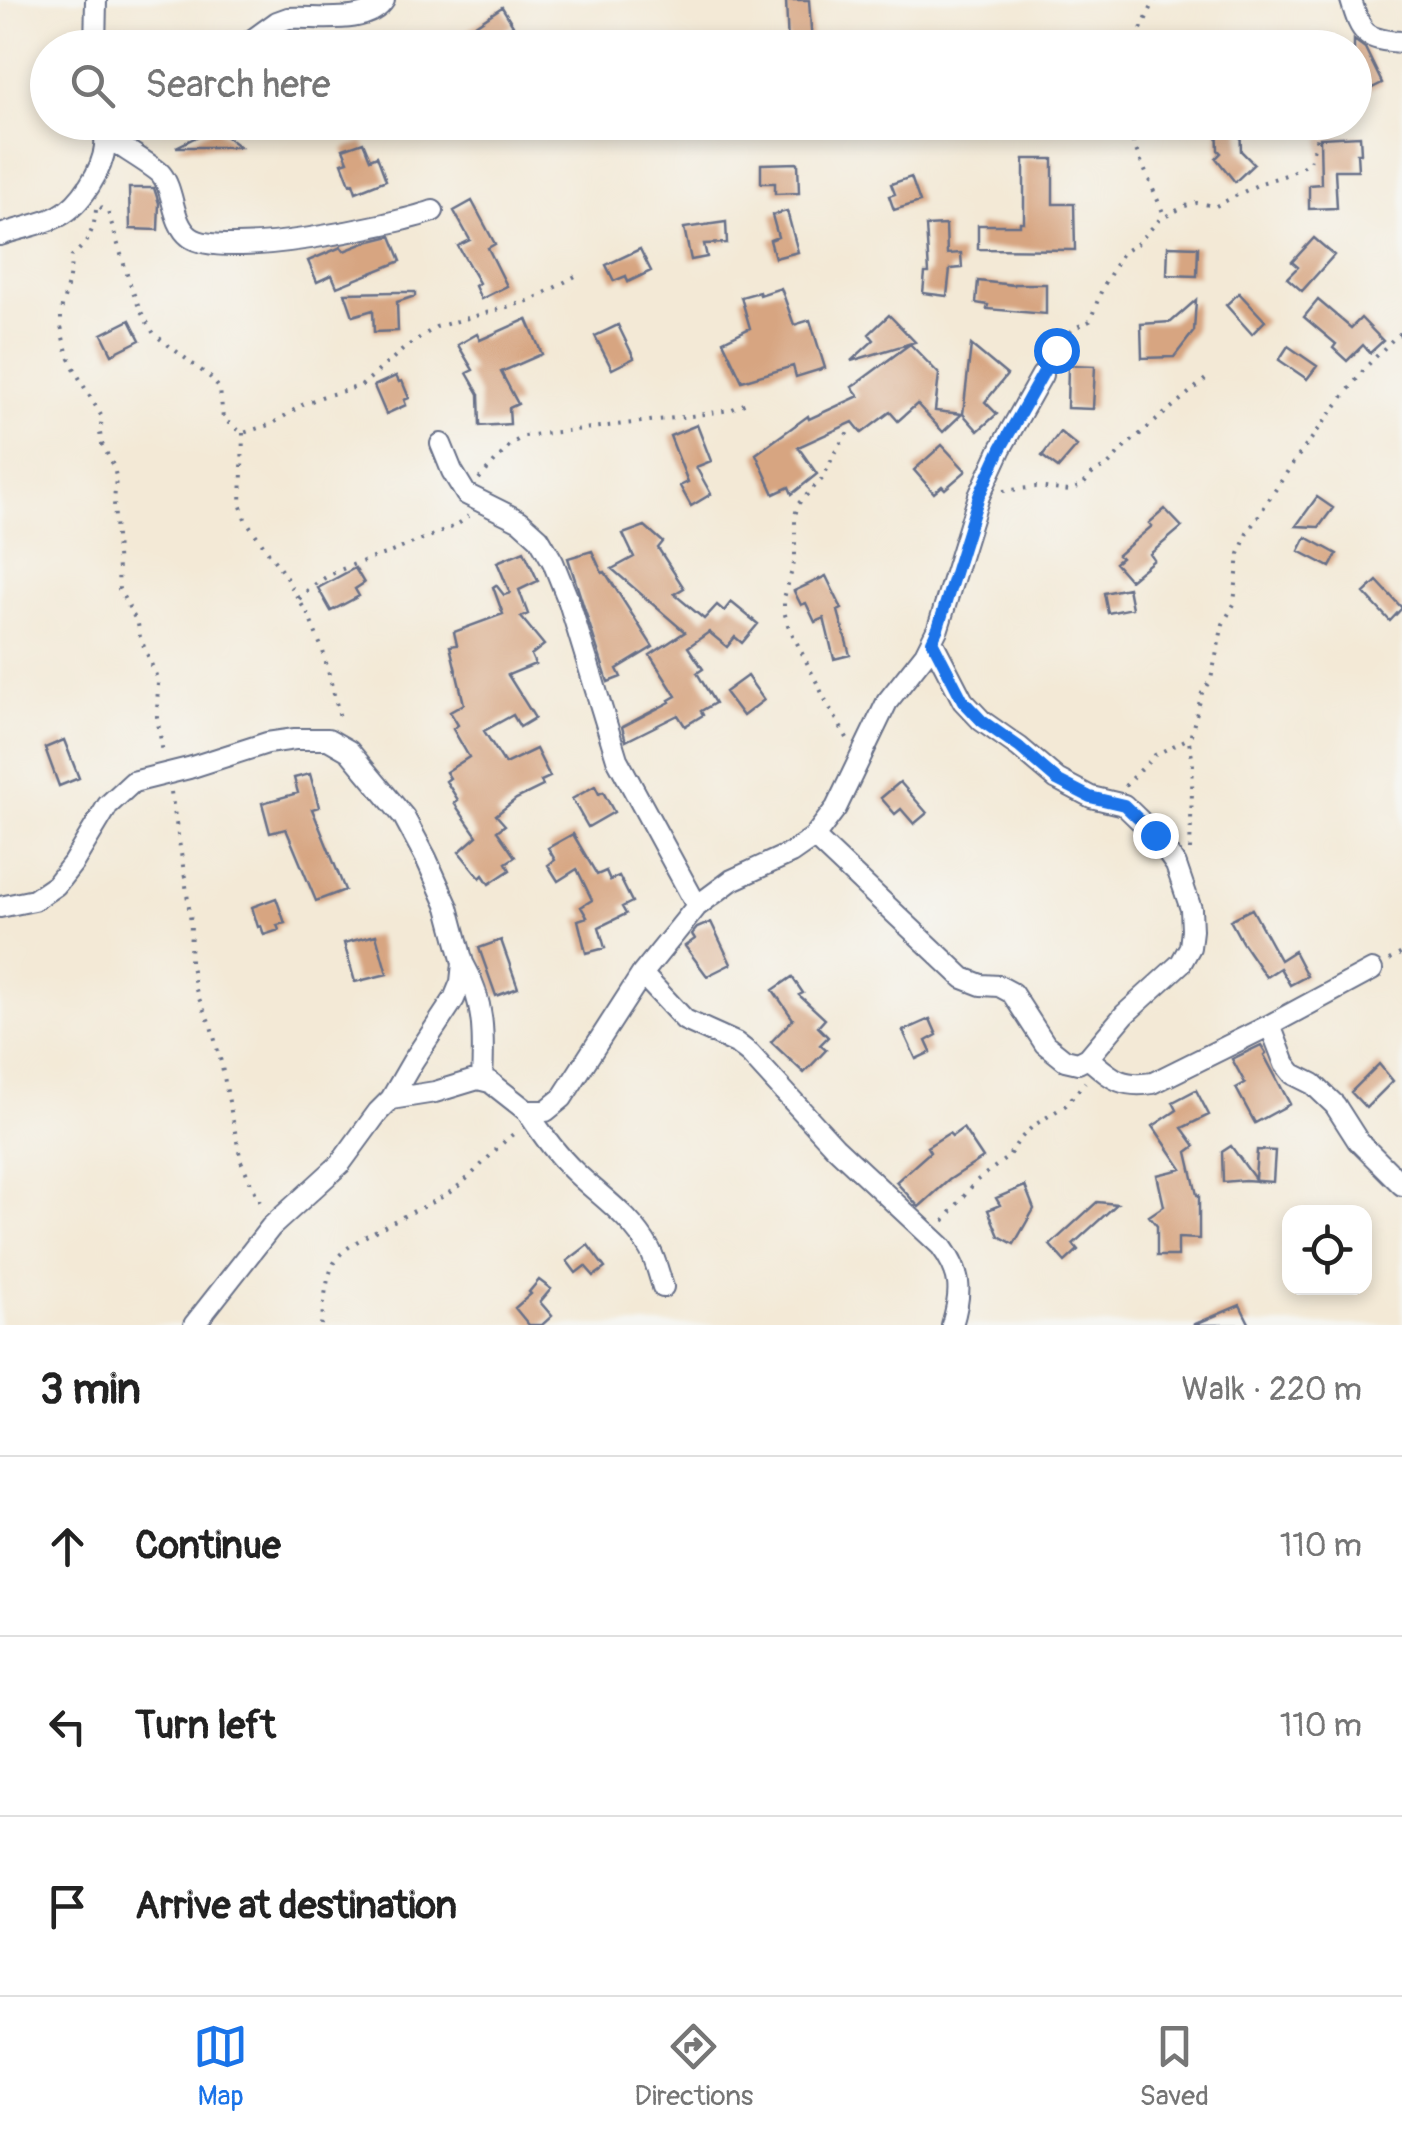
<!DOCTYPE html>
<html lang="en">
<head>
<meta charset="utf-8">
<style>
	body { margin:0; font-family:Pangolin,sans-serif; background:#f6f6f6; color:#222 }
	.controls { position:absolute; right:30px; bottom:30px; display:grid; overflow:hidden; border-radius:20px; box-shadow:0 5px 15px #0003 }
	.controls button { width:90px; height:90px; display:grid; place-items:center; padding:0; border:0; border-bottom:2px solid #e0e0e0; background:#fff; color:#222; font:50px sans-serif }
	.stop { position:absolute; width:30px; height:30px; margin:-22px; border:8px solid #1a73e8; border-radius:50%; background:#fff }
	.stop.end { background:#1a73e8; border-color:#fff; box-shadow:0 2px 10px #0008 }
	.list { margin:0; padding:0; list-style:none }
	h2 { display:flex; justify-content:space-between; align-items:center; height:130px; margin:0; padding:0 40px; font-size:42px }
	h2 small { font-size:32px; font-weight:400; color:#767676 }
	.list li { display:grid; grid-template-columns:65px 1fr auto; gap:30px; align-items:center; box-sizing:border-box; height:180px; padding:0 40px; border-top:2px solid #e0e0e0 }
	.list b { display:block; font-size:38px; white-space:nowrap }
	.list em { font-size:32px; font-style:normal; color:#767676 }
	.icon { flex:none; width:55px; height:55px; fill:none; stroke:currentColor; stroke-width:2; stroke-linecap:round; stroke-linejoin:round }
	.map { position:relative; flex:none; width:1402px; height:1325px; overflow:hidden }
	.search { position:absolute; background:#fff; box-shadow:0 5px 15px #0003; left:30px; right:30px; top:30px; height:110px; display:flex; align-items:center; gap:25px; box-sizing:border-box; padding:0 35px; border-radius:55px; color:#767676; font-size:38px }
	.sheet { height:670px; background:#fff }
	nav { display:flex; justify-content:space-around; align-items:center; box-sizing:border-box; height:140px; border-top:2px solid #e0e0e0; background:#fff; font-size:28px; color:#767676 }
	nav a { display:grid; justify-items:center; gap:5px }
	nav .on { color:#1a73e8 }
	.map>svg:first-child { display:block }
	.building { fill:#d7a581 }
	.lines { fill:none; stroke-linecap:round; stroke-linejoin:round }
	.minor-casing { stroke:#677088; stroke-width:24 }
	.path { stroke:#677088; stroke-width:4; stroke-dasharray:2.5 8; stroke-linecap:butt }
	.minor { stroke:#fff; stroke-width:20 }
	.route { stroke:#1a73e8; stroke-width:12 }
</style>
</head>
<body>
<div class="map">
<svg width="1402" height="1325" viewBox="0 0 1402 1325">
	<rect width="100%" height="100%" fill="#f6f6f2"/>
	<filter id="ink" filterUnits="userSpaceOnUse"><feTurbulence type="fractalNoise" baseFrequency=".01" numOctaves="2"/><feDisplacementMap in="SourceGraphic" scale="20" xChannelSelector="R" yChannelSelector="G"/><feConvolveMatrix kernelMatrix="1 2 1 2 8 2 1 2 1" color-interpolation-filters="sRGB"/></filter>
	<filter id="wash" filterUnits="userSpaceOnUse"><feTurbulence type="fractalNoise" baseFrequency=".0048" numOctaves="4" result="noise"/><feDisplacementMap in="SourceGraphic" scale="40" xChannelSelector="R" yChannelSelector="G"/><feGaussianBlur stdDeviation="2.25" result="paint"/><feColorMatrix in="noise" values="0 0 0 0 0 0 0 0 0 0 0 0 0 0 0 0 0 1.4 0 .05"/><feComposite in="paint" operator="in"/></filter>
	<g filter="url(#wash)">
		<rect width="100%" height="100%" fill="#f3e9d6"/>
		<g id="blocks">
			<!-- building -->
			<path class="building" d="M786 0H809L812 44 788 46Z
				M502 7 513 25 477 48H466L459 36Z
				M1354 40 1365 48 1382 83 1364 92 1354 73Z
				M1217 122H1240L1241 151 1254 164 1235 182 1216 158 1221 153 1218 150Z
				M215 128 240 147H176Z
				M1360 136 1361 153H1357L1358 170H1335L1337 208 1309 209V185L1321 184 1320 138Z
				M363 142 370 159 377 156 386 180 356 192 353 183 350 184 342 163 348 161 343 149Z
				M1024 159H1053V204H1074L1075 250 978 249V225H1020V222H1024Z
				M798 163 799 193 775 194V183H761V164Z
				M911 177 920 202 894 210 889 196 895 194 891 184Z
				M129 188H154L159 203 158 230 130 229Z
				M472 201 495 244 488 248 507 286 481 299 475 286 479 283 458 246 470 240 454 211Z
				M787 211 798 252 775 258 770 240 778 237 772 215Z
				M726 222 727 243 704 244 707 257 691 260 684 228Z
				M946 225 947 254 961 253 962 268 950 269 947 296 923 293 925 273H929L926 226Z
				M391 236 401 261 337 287 332 275 317 282 308 261 341 247 344 251 367 242Z
				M1314 238 1334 255 1302 291 1287 278 1298 267 1292 262Z
				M1168 246 1198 247 1197 276 1167 275Z
				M640 249 651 271 628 282 626 276 614 281 606 265Z
				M978 281 1014 285V284H1046V314L987 309 988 305 976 303Z
				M781 288 794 325 810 320 825 368 796 377 793 366 742 381 723 341 750 328 741 297 759 292 760 295Z
				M397 292H415V296L397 302 398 331 374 332 373 310 353 316 345 293Z
				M1239 293 1265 321 1252 334 1226 305Z
				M1196 300 1194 331 1174 357 1142 358 1141 324 1171 322Z
				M1318 300 1351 328 1361 318 1383 341 1370 353 1363 345 1347 361 1333 348 1336 344 1304 317Z
				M889 315 915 342 851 361 874 340 869 334Z
				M527 319 542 354 501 372 518 404 509 408 510 424 480 426 479 394 467 373 473 370 458 345 477 334 480 340Z
				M130 320 140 340 112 354 102 334Z
				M618 325 634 358 612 369 595 336Z
				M910 344 939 374 935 411 962 414 943 432 917 404 898 421 890 412 862 433 853 422 798 447 817 474 792 494 789 487 774 494 756 454 808 416 809 419 859 396 852 387Z
				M971 345 1007 375 985 402 997 414 978 431 963 414Z
				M1288 346 1317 366 1307 379 1279 360Z
				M1068 365 1095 366 1093 409 1067 408Z
				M396 376 399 382 402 381 409 398 404 400 406 405 386 414 374 386Z
				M697 425 711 461 696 467 711 494 691 506 680 486 688 482 670 436Z
				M1060 432 1077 446 1058 468 1042 456Z
				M942 445 966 471 945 489 942 486 934 493 914 470Z
				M1317 497 1333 508 1319 527 1296 526Z
				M1165 509 1182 527 1150 554 1154 560 1130 580 1115 563 1121 558 1118 555 1152 526 1149 523Z
				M645 526 663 542 658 548 684 588 674 594 704 619 717 605 724 611 731 602 758 624 742 643 735 637 727 647 709 632 688 647 703 669 697 673 715 703 701 711 703 715 685 726 678 715 626 741 622 727 670 702 669 700 676 696 650 655 685 632 612 569 634 557 623 534Z
				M1306 537 1337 554 1330 567 1299 551Z
				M524 551 538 581 519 590 528 614 521 617 544 645 531 655 535 664 508 675 535 718 520 727 513 715 484 731 505 764 536 749 550 777 541 781 543 786 516 799 496 815 505 825 497 831 515 857 506 863 510 870 489 884 483 875 480 878 459 852 477 836 454 803 458 800 446 781 450 778 446 772 469 757 453 729 458 725 450 712 464 704 450 646 457 645 454 632 503 614 493 587 496 585 504 595 510 593 497 562Z
				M592 551 602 573 605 572 653 647 617 669 621 677 608 682 568 558Z
				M355 568 364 583 355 589 359 596 331 611 318 588Z
				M826 576 842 609 838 611 850 655 834 659 824 618 815 622 806 603 801 605 794 591Z
				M1377 581 1402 608 1390 621 1364 593Z
				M1128 588 1132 608 1108 613 1104 593Z
				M747 676 764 700 743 716 725 692Z
				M64 740 79 778 59 786 45 748Z
				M310 774 319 807 312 809 345 890 316 901 286 829 270 833 262 803 298 793 294 778Z
				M900 782 927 813 914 824 901 809 895 814 881 798Z
				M595 786 599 794 603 792 614 812 588 827 572 799Z
				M573 834 597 875 606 871 610 880 619 876 632 902 622 907 626 914 599 927 605 948 586 953 578 920 587 917 581 907 592 900 577 869 558 881 548 865 555 860 548 848Z
				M276 898 285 923 277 925 279 930 264 935 261 926 258 927 252 907Z
				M1252 909 1280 960 1294 951 1307 976 1290 985 1280 968 1266 977 1242 942 1230 920Z
				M711 922 731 964 707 976 685 946 695 939 692 934 697 928Z
				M376 935 387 974 355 982 344 943Z
				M501 940 518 988 496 996 479 948Z
				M792 977 803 993 799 995 825 1019 818 1027 828 1037 820 1045 826 1050 804 1073 771 1042 793 1019 773 990Z
				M930 1019 937 1035 926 1041 931 1052 916 1059 903 1031Z
				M1261 1045 1266 1053 1264 1055 1290 1104 1255 1123 1236 1088 1245 1083 1232 1059Z
				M1379 1064 1393 1081 1366 1108 1351 1092Z
				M1196 1090 1209 1115 1182 1128 1195 1146 1187 1152 1197 1195H1199V1239L1178 1238V1256H1157V1226L1149 1216 1164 1206 1157 1175 1182 1169 1153 1126 1177 1110 1173 1102Z
				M963 1128 983 1158 949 1180 919 1207 896 1182 930 1152 927 1147 949 1133 952 1136Z
				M1231 1146 1255 1179 1257 1150 1275 1151 1273 1182 1245 1180 1223 1182 1222 1152Z
				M1025 1186 1034 1209 1014 1244 999 1236 988 1210 1000 1205 996 1198Z
				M1097 1202 1117 1204 1073 1244 1078 1250 1065 1262 1050 1245Z
				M588 1245 605 1268 594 1276 585 1266 576 1273 567 1261Z
				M539 1280 551 1289 540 1302 552 1316 542 1325H529L515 1308 531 1294 529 1292Z
				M1240 1305 1250 1325H1193Z"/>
		</g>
	</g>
	<g filter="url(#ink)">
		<use href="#blocks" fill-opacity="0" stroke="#677088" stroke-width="2.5"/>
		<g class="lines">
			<!-- minor casing -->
			<g class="minor-casing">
				<path id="minor" d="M1351 0C1361 34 1365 40 1402 42
					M95 48 96 0
					M241 48 277 22 288 18C316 16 368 26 384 0
					M110 139C121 147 155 167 161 174 175 191 171 222 190 237 222 261 394 225 433 211
					M0 235C19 228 41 225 59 216 81 205 103 169 105 146 106 138 104 130 103 122
					M441 444 452 471 466 494 520 521 539 538 553 562 569 602 617 759 697 906
					M814 837 963 978 981 985 999 986 1012 993 1045 1044 1065 1060 1078 1063 1088 1058 1125 1014 1181 963 1190 947 1192 930 1191 909 1176 865 1155 835 1124 805 1091 797 1057 779 1019 747 982 721 963 701 932 641
					M0 907 34 900 56 885 73 863 108 805 133 782 189 768 267 743 295 739H328L349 751 404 817 426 858 448 907 463 963 461 982 454 999 413 1061 391 1099 378 1112 340 1164 271 1227 194 1325
					M463 963C485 1001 484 1038 482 1080
					M642 974 685 1020 736 1043 750 1054 835 1147 941 1246C962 1274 962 1292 952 1325
					M1270 1025 1285 1064 1293 1074 1313 1084 1335 1105 1358 1141 1402 1185
					M1088 1058C1112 1078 1120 1088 1153 1083L1270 1025 1372 970
					M391 1099 435 1092 478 1079 490 1082 527 1111H546L562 1098 642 974 697 906 732 880 791 853 814 837 836 808 887 702 925 654 938 628 979 496 1001 448 1042 375
					M527 1111C541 1133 556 1154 575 1172 602 1198 631 1216 650 1250 656 1261 659 1275 663 1287"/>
			</g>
			<!-- path -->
			<path class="path" d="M1132 48 1155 0
				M1124 122 1165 217
				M100 207 108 212 131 287 141 312 154 334 211 378 220 389 223 419 243 433 272 424 302 405 321 397 361 386 406 347 436 327 532 300 581 273
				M96 210C94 230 88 243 72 256 70 266 70 276 67 287 65 297 61 306 61 317 60 353 85 387 102 417L100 433 102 444 114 467 116 477 114 502 119 589 138 624 140 637 158 680 157 717 163 753
				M1052 358 1072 329 1090 321 1102 289 1122 253 1138 243 1159 220 1185 206 1197 203 1216 206 1261 183 1286 175 1300 168 1310 162 1321 122
				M243 433 241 506 245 519 285 576 309 617 323 651 341 722
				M479 479 511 444 524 436 691 416 730 410 751 401
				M1003 491 1036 487 1069 491 1083 485 1093 473 1108 465 1127 445 1208 377
				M299 599C321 574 351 565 382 555 397 551 411 543 426 538 441 532 457 527 468 516
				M847 738 827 703 788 625 784 611V598L795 560V516L798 504 823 478 835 452 848 432
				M1125 786 1155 755 1189 738
				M171 792 185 878 191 923 190 961 197 994 211 1026 221 1062 241 1161 263 1209
				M1190 850 1193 762 1189 742 1202 693 1211 679 1223 624 1234 604 1239 554 1247 533 1293 463 1366 367 1397 335 1402 333
				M1389 960 1402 953
				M944 1221 976 1181 1008 1157 1019 1140 1033 1126 1066 1105 1085 1082
				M321 1325C324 1306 325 1281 334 1263 344 1240 423 1209 447 1194 473 1178 492 1150 517 1131"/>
			<!-- minor -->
			<use href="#minor" class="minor"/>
		</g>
	</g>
	<g class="lines" filter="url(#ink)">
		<!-- route -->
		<path class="route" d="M1056 350 1001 448 979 496 938 628 932 641 963 701 982 721 1019 747 1057 780 1090 797 1124 805 1155 835"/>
	</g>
</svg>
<div class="controls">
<button><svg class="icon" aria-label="locate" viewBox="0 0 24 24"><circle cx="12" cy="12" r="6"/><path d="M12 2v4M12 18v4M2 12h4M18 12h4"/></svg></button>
</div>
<div class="stop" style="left:1056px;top:350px"></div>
<div class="stop end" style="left:1155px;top:835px"></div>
<div class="search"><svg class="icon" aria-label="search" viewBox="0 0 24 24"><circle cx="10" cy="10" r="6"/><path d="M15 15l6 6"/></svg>Search here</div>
</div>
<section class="sheet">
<h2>3 min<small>Walk · 220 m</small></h2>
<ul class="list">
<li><svg class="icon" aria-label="ahead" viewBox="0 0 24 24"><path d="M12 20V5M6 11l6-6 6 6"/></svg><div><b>Continue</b></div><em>110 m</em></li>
<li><svg class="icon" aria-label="left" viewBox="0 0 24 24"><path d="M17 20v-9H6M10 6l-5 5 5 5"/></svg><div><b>Turn left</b></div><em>110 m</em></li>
<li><svg class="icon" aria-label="arrive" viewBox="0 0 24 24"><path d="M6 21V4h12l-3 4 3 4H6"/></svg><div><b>Arrive at destination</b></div></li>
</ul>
</section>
<nav>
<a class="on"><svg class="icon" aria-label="map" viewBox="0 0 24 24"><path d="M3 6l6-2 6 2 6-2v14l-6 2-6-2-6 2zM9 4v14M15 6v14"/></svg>Map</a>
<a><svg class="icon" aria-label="directions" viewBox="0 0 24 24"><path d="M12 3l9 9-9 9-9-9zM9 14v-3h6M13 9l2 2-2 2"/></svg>Directions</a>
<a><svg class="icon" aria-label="saved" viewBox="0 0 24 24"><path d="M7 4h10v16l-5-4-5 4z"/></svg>Saved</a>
</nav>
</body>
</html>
